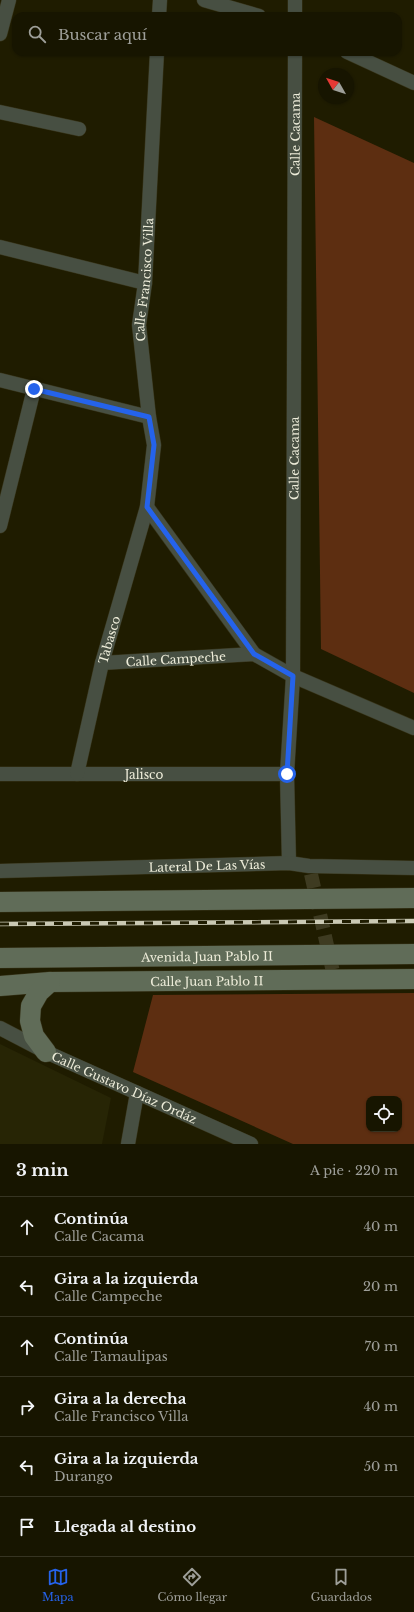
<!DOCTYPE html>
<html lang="es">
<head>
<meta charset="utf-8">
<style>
	body { margin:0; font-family:"Libre Baskerville",serif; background:#24220f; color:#f1f3f6 }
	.controls { position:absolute; right:12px; bottom:12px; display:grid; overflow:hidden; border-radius:8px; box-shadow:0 1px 3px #0004 }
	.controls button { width:36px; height:36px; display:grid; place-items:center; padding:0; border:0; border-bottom:1px solid #363422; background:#171500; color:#f1f3f6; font:20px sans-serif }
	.compass { position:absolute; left:318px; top:68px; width:36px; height:36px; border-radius:50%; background:#171500; box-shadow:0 1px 3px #0004; rotate:309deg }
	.stop { position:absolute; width:12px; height:12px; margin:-9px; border:3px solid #2563eb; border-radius:50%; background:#fff }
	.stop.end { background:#2563eb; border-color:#fff; box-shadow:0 1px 4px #0008 }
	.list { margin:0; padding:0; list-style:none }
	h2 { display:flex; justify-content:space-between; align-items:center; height:52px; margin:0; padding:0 16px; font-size:17px }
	h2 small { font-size:13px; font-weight:400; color:#9e9f99 }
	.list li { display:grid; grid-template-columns:26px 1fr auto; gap:12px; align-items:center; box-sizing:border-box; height:60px; padding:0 16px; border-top:1px solid #363422 }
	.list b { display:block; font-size:15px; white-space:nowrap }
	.list p { margin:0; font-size:13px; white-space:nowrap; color:#9e9f99 }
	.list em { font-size:13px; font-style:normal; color:#9e9f99 }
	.icon { flex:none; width:22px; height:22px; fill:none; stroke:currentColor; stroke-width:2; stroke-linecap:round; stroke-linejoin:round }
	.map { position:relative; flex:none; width:414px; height:1144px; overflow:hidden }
	.search { position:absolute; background:#171500; box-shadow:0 1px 3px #0004; left:12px; right:12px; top:12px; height:44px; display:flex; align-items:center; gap:10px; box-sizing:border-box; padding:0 14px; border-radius:12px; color:#9e9f99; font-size:15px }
	.sheet { height:412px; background:#171500 }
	nav { display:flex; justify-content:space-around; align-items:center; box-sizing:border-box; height:56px; border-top:1px solid #363422; background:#171500; font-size:11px; color:#9e9f99 }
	nav a { display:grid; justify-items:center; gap:2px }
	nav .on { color:#2563eb }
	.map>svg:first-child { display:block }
	.built { fill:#272505 }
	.green { fill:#5d2e11; fill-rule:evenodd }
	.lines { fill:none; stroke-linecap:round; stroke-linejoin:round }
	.street-tunnel { stroke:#3e3b21; stroke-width:14; stroke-dasharray:14 7; stroke-linecap:butt }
	.street-casing { stroke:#38351a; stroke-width:15 }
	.secondary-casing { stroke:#38351a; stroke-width:21 }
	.street { stroke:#474f42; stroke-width:14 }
	.secondary { stroke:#606c58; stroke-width:20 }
	.rail-casing { stroke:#cac9b4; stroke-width:4.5 }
	.rail { stroke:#1f1c00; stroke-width:3; stroke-dasharray:9; stroke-linecap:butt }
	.route { stroke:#2563eb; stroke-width:5 }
	.labels { text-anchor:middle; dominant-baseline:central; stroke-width:3.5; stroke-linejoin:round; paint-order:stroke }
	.street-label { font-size:12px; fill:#edecd9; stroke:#1f1c00 }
</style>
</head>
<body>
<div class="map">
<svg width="414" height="1144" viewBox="0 0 414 1144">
	<rect width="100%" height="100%" fill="#1f1c00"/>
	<!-- built -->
	<path class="built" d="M0 1044 111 1098 102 1144H0Z"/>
	<!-- green -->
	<path class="green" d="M314 117 414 163V693L321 649Z
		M414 993V1144H293L133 1072 153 995ZM369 1099H399V1129H369Z"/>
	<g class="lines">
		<!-- street-tunnel -->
		<path class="street-tunnel" d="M311 874 333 972"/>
		<!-- street casing -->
		<g class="street-casing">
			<g id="street">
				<path d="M204 0 259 16"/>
				<path d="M159 16 160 0"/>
				<path d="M295 16V0"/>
				<path d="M0 34 9 0"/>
				<path d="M347 52 414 83"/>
				<path d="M0 112 79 129"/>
				<path d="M0 247 145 283"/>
				<path d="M0 380 149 417"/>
				<path d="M147 507 254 654"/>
				<path d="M0 526 34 389"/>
				<path id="s1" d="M102 663 254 654 293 676 414 728"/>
				<path id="s2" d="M0 774H287"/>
				<path id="s3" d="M77 774 102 663 147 507 154 445 149 417 139 325 145 283 157 52"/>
				<path id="s4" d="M289 863 287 774 293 676 295 52"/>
				<path id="s5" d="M0 871 289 863 309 866 414 868"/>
				<path id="s6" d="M0 1028 46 1052 251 1144"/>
				<path d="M128 1144 137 1093"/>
			</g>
		</g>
		<!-- secondary casing -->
		<g class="secondary-casing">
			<g id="secondary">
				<path d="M0 902 414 898"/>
				<path id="s7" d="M0 958 414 954"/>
				<path id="s8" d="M0 986 50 982 414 979"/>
				<path d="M46 1052 34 1036 30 1021 31 1006 39 992 50 982"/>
			</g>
		</g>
		<!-- street -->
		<use href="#street" class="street"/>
		<!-- secondary -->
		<use href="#secondary" class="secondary"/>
		<!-- rail casing -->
		<g class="rail-casing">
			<path id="rail" d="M0 924 414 921"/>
		</g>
		<!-- rail -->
		<use href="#rail" class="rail"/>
	</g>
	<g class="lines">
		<!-- route -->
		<path class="route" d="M34 389 149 417 154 445 147 507 254 654 293 676 287 774"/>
	</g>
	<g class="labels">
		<!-- street labels -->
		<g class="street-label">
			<text stroke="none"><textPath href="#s4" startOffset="729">Calle Cacama</textPath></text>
			<text stroke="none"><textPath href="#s3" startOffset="505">Calle Francisco Villa</textPath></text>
			<text stroke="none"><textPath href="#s4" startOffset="405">Calle Cacama</textPath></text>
			<text stroke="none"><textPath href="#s3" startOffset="138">Tabasco</textPath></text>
			<text stroke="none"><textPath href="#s1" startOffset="74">Calle Campeche</textPath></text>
			<text stroke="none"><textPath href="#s2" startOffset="144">Jalisco</textPath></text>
			<text stroke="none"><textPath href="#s5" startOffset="207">Lateral De Las Vías</textPath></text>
			<text stroke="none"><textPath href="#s7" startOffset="207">Avenida Juan Pablo II</textPath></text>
			<text stroke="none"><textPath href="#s8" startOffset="207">Calle Juan Pablo II</textPath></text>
			<text stroke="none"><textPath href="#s6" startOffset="138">Calle Gustavo Díaz Ordáz</textPath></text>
		</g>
	</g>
</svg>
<div class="controls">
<button><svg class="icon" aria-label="locate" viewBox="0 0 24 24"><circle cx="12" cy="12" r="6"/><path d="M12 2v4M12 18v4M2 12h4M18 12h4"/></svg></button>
</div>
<svg class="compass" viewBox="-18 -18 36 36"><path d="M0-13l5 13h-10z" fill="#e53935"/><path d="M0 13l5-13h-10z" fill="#9e9f99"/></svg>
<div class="stop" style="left:287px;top:774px"></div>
<div class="stop end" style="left:34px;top:389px"></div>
<div class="search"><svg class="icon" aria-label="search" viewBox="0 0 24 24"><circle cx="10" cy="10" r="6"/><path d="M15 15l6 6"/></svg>Buscar aquí</div>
</div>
<section class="sheet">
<h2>3 min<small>A pie · 220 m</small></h2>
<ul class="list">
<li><svg class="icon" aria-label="ahead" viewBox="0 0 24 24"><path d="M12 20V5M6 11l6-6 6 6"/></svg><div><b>Continúa</b><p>Calle Cacama</p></div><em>40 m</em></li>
<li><svg class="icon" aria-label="left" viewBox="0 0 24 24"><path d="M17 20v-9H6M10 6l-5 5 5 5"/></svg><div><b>Gira a la izquierda</b><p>Calle Campeche</p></div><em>20 m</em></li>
<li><svg class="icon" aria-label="ahead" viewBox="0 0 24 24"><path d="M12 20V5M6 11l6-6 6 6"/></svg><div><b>Continúa</b><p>Calle Tamaulipas</p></div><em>70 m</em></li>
<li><svg class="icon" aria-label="right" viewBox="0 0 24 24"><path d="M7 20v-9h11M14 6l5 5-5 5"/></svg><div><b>Gira a la derecha</b><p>Calle Francisco Villa</p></div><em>40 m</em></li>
<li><svg class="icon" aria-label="left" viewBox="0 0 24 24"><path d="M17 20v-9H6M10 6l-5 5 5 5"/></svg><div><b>Gira a la izquierda</b><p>Durango</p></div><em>50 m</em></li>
<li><svg class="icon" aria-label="arrive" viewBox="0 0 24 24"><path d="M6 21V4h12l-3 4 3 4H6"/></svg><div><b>Llegada al destino</b></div></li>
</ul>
</section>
<nav>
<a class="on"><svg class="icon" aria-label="map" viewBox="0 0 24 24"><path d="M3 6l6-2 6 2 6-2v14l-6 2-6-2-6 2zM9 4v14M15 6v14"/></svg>Mapa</a>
<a><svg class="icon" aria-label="directions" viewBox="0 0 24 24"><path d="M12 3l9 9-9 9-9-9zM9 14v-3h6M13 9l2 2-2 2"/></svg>Cómo llegar</a>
<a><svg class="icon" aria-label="saved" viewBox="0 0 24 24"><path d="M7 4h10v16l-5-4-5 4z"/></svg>Guardados</a>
</nav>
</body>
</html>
